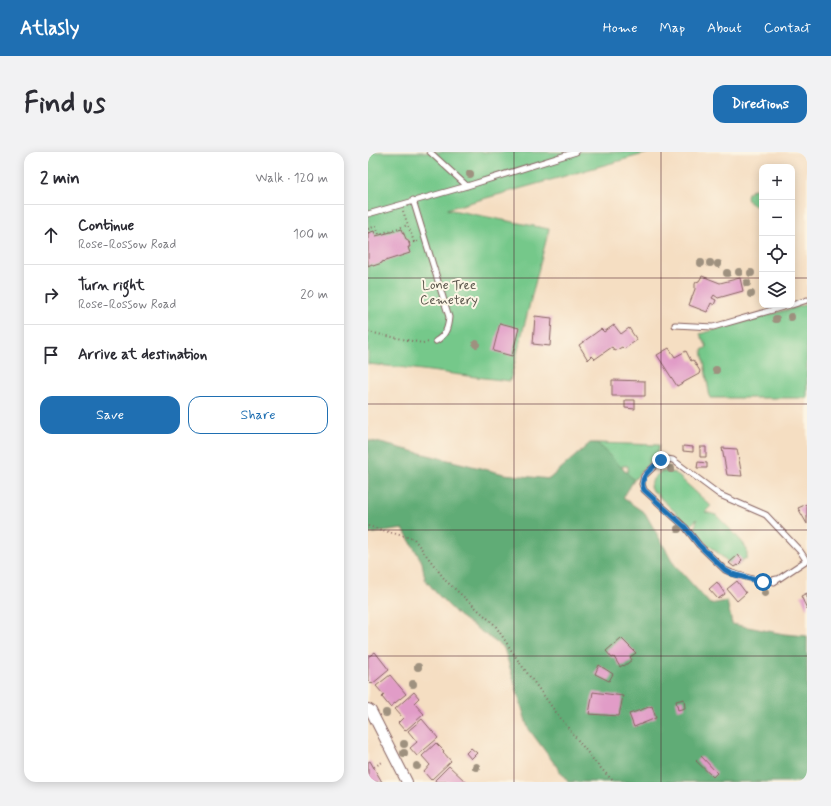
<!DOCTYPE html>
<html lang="en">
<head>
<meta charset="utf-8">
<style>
	body { margin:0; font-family:Mynerve,sans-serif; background:#f2f2f3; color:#2b2b33 }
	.controls { position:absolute; right:12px; top:12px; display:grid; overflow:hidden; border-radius:8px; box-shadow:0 2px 10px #0003 }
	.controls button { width:36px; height:36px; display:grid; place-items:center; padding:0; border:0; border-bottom:1px solid #e1e1e2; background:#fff; color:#2b2b33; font:20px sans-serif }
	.stop { position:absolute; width:12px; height:12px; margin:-9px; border:3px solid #1f6fb2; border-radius:50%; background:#fff }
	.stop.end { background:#1f6fb2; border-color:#fff; box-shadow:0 1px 4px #0008 }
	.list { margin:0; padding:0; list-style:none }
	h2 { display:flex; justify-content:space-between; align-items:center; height:52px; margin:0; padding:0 16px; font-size:17px }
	h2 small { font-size:13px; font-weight:400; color:#7c7c81 }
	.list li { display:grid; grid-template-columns:26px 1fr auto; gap:12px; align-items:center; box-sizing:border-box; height:60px; padding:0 16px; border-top:1px solid #e1e1e2 }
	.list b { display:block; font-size:15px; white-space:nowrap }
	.list p { margin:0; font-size:13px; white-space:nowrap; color:#7c7c81 }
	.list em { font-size:13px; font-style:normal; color:#7c7c81 }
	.actions { display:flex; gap:8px; padding:12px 16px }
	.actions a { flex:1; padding:9px 0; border:1px solid #1f6fb2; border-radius:12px; text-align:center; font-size:14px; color:#1f6fb2 }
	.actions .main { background:#1f6fb2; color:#fff }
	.icon { flex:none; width:22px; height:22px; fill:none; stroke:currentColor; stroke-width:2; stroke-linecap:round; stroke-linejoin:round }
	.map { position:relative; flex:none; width:439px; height:630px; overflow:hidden; border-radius:12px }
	header { display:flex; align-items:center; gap:24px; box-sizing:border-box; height:56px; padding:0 20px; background:#1f6fb2; color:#fff }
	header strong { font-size:19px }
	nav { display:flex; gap:22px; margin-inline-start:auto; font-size:14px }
	.intro { display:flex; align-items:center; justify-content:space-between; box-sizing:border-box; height:96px; padding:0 24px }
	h1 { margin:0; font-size:28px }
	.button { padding:10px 18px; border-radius:12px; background:#1f6fb2; color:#fff; font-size:14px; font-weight:700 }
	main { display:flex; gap:24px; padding:0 24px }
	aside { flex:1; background:#fff; border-radius:12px; box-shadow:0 2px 10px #0003 }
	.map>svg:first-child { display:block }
	.green { fill:#75c88a; stroke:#60745a }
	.forest { fill:#60ac76; stroke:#556650 }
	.building { fill:#e19cc7 }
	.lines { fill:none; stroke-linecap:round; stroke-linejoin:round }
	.service-casing { stroke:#866260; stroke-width:7 }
	.minor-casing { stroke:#866260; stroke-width:12 }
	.path { stroke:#866260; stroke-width:2; stroke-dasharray:1 3; stroke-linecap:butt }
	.service { stroke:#fff; stroke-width:5 }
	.minor { stroke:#fff; stroke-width:10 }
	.tree { fill:#9e917f }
	.route { stroke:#1f6fb2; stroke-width:5 }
	.grid { fill:none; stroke:#4a1f2b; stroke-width:1; stroke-opacity:0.55 }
	.labels { text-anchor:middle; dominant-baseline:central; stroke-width:4; stroke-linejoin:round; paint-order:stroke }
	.park-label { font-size:13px; fill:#575248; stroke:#fcf5e5 }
</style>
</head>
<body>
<header>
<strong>Atlasly</strong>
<nav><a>Home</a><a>Map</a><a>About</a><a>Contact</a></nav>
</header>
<div class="intro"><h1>Find us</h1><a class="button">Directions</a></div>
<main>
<aside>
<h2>2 min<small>Walk · 120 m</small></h2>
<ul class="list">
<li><svg class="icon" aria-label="ahead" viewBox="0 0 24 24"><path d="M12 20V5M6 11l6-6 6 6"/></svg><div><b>Continue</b><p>Rose-Rossow Road</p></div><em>100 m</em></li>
<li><svg class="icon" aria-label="right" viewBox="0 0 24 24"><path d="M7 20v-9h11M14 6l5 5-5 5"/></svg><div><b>Turn right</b><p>Rose-Rossow Road</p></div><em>20 m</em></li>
<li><svg class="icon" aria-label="arrive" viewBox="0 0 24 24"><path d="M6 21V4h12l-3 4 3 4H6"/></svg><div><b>Arrive at destination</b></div></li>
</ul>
<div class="actions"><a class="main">Save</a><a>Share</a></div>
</aside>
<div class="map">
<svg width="439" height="630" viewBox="0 0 439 630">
	<rect width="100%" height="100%" fill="#fcf5e5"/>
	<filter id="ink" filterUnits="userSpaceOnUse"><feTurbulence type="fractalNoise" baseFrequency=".025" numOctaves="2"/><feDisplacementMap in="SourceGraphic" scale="8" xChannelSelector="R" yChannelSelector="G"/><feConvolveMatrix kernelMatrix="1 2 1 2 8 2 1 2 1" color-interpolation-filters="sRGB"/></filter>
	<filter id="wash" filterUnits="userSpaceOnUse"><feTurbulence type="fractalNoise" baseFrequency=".012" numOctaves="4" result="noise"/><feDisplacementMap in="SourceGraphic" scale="16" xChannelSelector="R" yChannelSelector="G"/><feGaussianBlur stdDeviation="0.9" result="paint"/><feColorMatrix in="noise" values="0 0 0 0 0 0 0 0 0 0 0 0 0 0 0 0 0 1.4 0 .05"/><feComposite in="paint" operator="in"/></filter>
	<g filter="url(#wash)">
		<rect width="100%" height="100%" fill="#f5dec2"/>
		<!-- green -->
		<path class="green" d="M0 0H283L79 57 181 77 142 229C94 224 47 216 0 212Z
			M379 45a8 8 0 1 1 16 0a8 8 0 1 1-16 0Z
			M439 152V246H342L334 198 339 195 332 182Z
			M229 291 291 293C290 304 284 308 277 315 273 319 270 324 266 328L258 320 260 319V314H254L255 317Z
			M293 319 307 321 343 354 337 360 348 363 362 377 375 391 379 398V406L374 408 370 414 369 413 366 415 335 388 327 377 329 367 322 374 283 337 282 334 285 327Z"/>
		<!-- forest -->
		<path class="forest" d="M0 288 136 322 181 327 222 291H229L266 328 255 346 277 361 306 412 342 452 359 449 364 472 416 482 439 484V630H200L160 576 136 496 90 463 69 442 57 427 54 410 35 377 0 382Z"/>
		<g id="blocks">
			<!-- building -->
			<path class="building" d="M34 77 38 87H39L41 91 42 95H40L42 101 14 110V111L5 114 4 112 0 114V81L6 79 8 84Z
				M334 124 352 131 372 126 375 139 350 146 346 143 344 146 348 148 346 153 343 151 339 160 321 153 327 137V132L328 130 331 129Z
				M167 164 184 166 182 194 165 192Z
				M132 171 151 176 144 204 125 199Z
				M246 173 253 182 261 176 269 188 256 197 254 195 247 199 244 195 227 207 224 204 220 208 211 193 233 177 236 180Z
				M301 196 307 205 318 199 323 209 325 208 332 219 331 222 309 234 289 203Z
				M244 228 277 229V244H244Z
				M257 248H267V257L257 256Z
				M315 294 325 295V300L315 299Z
				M332 295H338V305H332Z
				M354 296 369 297 374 324 359 323Z
				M330 310 339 311V316H329Z
				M439 352V372L430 356Z
				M370 403 374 408 372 410 373 411 370 414 369 413 366 415 361 411Z
				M369 429 378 441 369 449 359 437Z
				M349 430 357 442 350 447 341 437Z
				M439 441V457L433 444Z
				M253 486 268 501 262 505 264 508 256 514 255 513 252 515 246 505 244 506 238 499Z
				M7 500 21 518 4 532 0 528V505Z
				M231 513 245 522 241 529 227 522Z
				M22 523 38 542 22 555 14 545 16 543 8 534Z
				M46 540 51 546 46 551 56 562 37 579 30 571 35 566 27 557Z
				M225 540 255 544 251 564 221 562Z
				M316 547 317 556 310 558 308 549Z
				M284 554 288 566 266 575 261 562Z
				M54 567 70 586 49 604 42 596 49 590 40 579Z
				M68 591 76 599 75 600 83 609 63 628 56 620 62 613 54 604Z
				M103 596 109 601 103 607 98 601Z
				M333 604 349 621 345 625 328 609Z
				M2 609 14 630H0V610Z
				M81 614 98 630H68L67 628Z"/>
		</g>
	</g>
	<g filter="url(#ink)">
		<use href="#blocks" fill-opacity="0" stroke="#866260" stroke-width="1"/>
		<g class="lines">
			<!-- service casing -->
			<g class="service-casing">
				<path id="service" d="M62 0 99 34
					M45 48 81 165C80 176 78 183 68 189
					M0 62 99 34 208 0
					M424 153 439 148
					M307 173 345 175 422 153
					M438 408 432 399 398 363 352 343 305 308 299 307 293 308 276 324 274 332 276 338 317 375 331 393 357 418 364 421 395 430 409 427 406 430 439 408"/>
			</g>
			<!-- minor casing -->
			<g class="minor-casing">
				<path id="minor" d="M0 557 3 559 39 630"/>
			</g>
			<!-- path -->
			<path class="path" d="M35 59 46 90 50 89
				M0 77 8 74 11 82 40 73
				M0 80V81
				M41 91 46 90
				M0 180 54 191 61 190
				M0 374 46 387 78 429 127 473 149 507 187 559 227 610 246 630
				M6 615 16 609"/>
			<!-- service -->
			<use href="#service" class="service"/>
			<!-- minor -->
			<use href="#minor" class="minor"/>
		</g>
		<!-- trees -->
		<g class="tree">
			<circle cx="102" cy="22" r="4"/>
			<circle cx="333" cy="111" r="4"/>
			<circle cx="342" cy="111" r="4"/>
			<circle cx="350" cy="112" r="4"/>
			<circle cx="371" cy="120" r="4"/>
			<circle cx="359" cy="121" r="4"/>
			<circle cx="383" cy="121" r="4"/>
			<circle cx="379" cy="131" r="4"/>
			<circle cx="383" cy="142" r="4"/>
			<circle cx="423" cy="165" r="4"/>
			<circle cx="408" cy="167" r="4"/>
			<circle cx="108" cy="192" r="4"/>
			<circle cx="348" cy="218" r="4"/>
			<circle cx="303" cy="317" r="4"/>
			<circle cx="310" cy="377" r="4"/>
			<circle cx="397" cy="441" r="4"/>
			<circle cx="50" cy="515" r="4"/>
			<circle cx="45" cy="532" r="4"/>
			<circle cx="18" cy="561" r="4"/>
			<circle cx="36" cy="592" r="4"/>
			<circle cx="36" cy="601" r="4"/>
			<circle cx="49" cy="614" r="4"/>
			<circle cx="108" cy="615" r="4"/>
		</g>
	</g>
	<g class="lines" filter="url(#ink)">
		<!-- route -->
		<path class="route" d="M293 308C284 317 270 324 276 338L317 375 331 393 357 418 364 422 395 430"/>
	</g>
	<!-- grid -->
	<path class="grid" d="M146 0V630M293 0V630M0 126H394M424 126H439M0 252H439M0 378H439M0 504H439"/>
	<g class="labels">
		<!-- park labels -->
		<g class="park-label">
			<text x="81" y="133">Lone Tree<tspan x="81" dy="15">Cemetery</tspan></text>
		</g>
	</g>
</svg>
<div class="controls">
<button>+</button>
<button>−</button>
<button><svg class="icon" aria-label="locate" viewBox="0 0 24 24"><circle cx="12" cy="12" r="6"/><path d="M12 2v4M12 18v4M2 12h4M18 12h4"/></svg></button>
<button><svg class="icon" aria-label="layers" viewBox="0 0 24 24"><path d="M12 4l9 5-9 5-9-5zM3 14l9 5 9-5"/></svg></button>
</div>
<div class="stop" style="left:395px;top:430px"></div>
<div class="stop end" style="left:293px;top:308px"></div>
</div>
</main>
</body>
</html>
